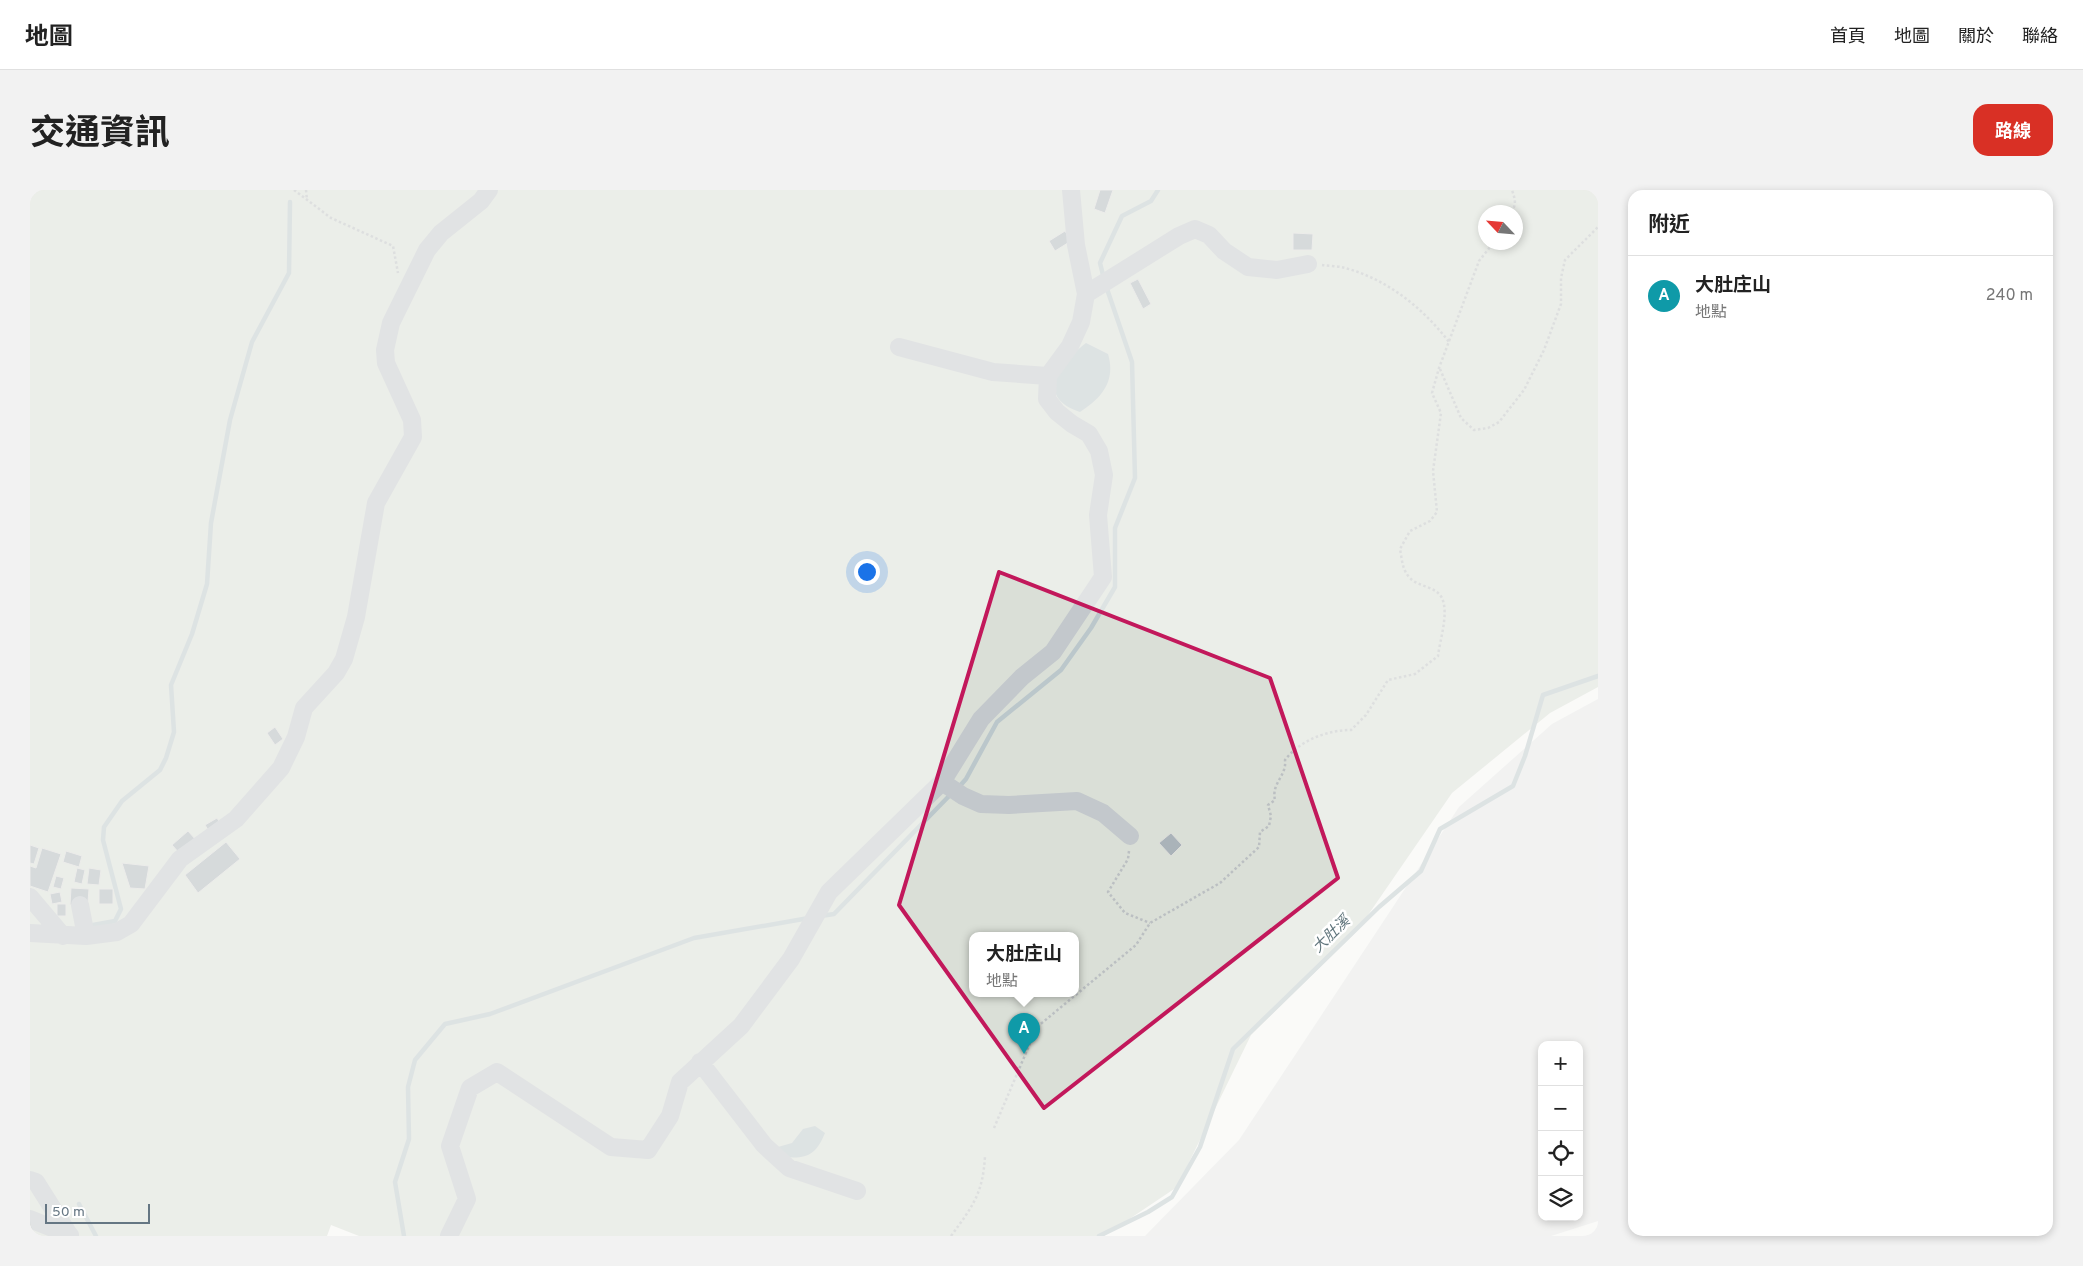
<!DOCTYPE html>
<html lang="zh-TW">
<head>
<meta charset="utf-8">
<style>
	body { margin:0; font-family:Overpass,"Noto Sans TC",sans-serif; background:#f2f2f2; color:#222 }
	.controls { position:absolute; right:15px; bottom:15px; display:grid; overflow:hidden; border-radius:10px; box-shadow:0 2px 8px #0003 }
	.controls button { width:45px; height:45px; display:grid; place-items:center; padding:0; border:0; border-bottom:1px solid #e0e0e0; background:#fff; color:#222; font:25px sans-serif }
	.compass { position:absolute; left:1448px; top:15px; width:45px; height:45px; border-radius:50%; background:#fff; box-shadow:0 2px 8px #0003; rotate:296deg }
	.scale { position:absolute; left:15px; bottom:12px; width:105px; box-sizing:border-box; padding-left:5px; border:2px solid #657683; border-top:0; font-size:14px; line-height:18px; white-space:nowrap; color:#657683; -webkit-text-stroke:4px #fff; paint-order:stroke }
	.you { position:absolute; left:836px; top:381px; width:18px; height:18px; margin:-12px; border:4px solid #fff; border-radius:50%; background:#1a73e8; box-shadow:0 0 0 8px #1a73e833 }
	.badge { display:grid; place-items:center; width:32px; height:32px; border-radius:50%; background:#d93025; color:#fff; font-size:16px; font-weight:700 }
	.pin { position:absolute; translate:-50% -41px; filter:drop-shadow(0 1px 2px #0008) }
	.pin::after { content:''; position:absolute; top:26px; width:18px; height:15px; background:inherit; clip-path:polygon(0 0,100% 0,50% 100%) }
	.popup { position:absolute; left:939px; top:742px; width:110px; height:65px; box-sizing:border-box; display:grid; place-content:center; border-radius:10px; background:#fff; filter:drop-shadow(0 1px 4px #0005); font-size:16px; white-space:nowrap; color:#767676 }
	.popup b { font-size:19px; color:#222 }
	.popup::after { content:''; position:absolute; left:50%; top:100%; margin-left:-10px; border:10px solid transparent; border-top-color:#fff }
	.list { margin:0; padding:0; list-style:none }
	h2 { display:flex; justify-content:space-between; align-items:center; height:65px; margin:0; padding:0 20px; font-size:21px }
	h2 small { font-size:16px; font-weight:400; color:#767676 }
	.list li { display:grid; grid-template-columns:32px 1fr auto; gap:15px; align-items:center; box-sizing:border-box; height:80px; padding:0 20px; border-top:1px solid #e0e0e0 }
	.list b { display:block; font-size:19px; white-space:nowrap }
	.list p { margin:0; font-size:16px; white-space:nowrap; color:#767676 }
	.list em { font-size:16px; font-style:normal; color:#767676 }
	.icon { flex:none; width:28px; height:28px; fill:none; stroke:currentColor; stroke-width:2; stroke-linecap:round; stroke-linejoin:round }
	.map { position:relative; flex:none; width:1568px; height:1046px; overflow:hidden; border-radius:15px }
	header { display:flex; align-items:center; gap:30px; box-sizing:border-box; height:70px; padding:0 25px; background:#fff; border-bottom:1px solid #e0e0e0 }
	header strong { font-size:24px }
	nav { display:flex; gap:28px; margin-inline-start:auto; font-size:18px }
	.intro { display:flex; align-items:center; justify-content:space-between; box-sizing:border-box; height:120px; padding:0 30px }
	h1 { margin:0; font-size:35px }
	.button { padding:12px 22px; border-radius:15px; background:#d93025; color:#fff; font-size:18px; font-weight:700 }
	main { display:flex; gap:30px; padding:0 30px }
	aside { flex:1; background:#fff; border-radius:15px; box-shadow:0 2px 8px #0003 }
	.map>svg:first-child { display:block }
	.built { fill:#e8e9e9; fill-rule:evenodd }
	.green { fill:#dadfd7; fill-rule:evenodd }
	.water { fill:#bbc7cb }
	.lines { fill:none; stroke-linecap:round; stroke-linejoin:round }
	.stream { stroke:#bbc7cb; stroke-width:4.5 }
	.building { fill:#aab3b9; stroke:#dcdcda }
	.path { stroke:#bbbfc2; stroke-width:2.5; stroke-dasharray:2.5 2.5; stroke-linecap:butt }
	.minor { stroke:#c3c8cc; stroke-width:18 }
	.marked { fill:none; stroke:#c2185b; stroke-width:4; stroke-linejoin:round }
	.labels { text-anchor:middle; dominant-baseline:central; stroke-width:5; stroke-linejoin:round; paint-order:stroke }
	.water-label { font-size:15px; font-style:italic; fill:#60757c; stroke:#fff }
</style>
</head>
<body>
<header>
<strong>地圖</strong>
<nav><a>首頁</a><a>地圖</a><a>關於</a><a>聯絡</a></nav>
</header>
<div class="intro"><h1>交通資訊</h1><a class="button">路線</a></div>
<main>
<div class="map">
<svg width="1568" height="1046" viewBox="0 0 1568 1046">
	<rect width="100%" height="100%" fill="#fafaf8"/>
	<!-- built -->
	<path class="built" d="M1568 509V1031L1521 1046H1115L1209 950 1429 617 1522 534ZM1512 855H1549V1027H1512Z"/>
	<!-- green -->
	<path class="green" d="M0 0H1568V497L1520 523 1422 603 1327 741 1221 845 1147 997 1074 1046H329L301 1035 297 1046H0ZM1456 22H1486V52H1456ZM943 745H1045V803H943Z"/>
	<!-- water -->
	<path class="water" d="M1056 153 1078 164C1086 191 1072 208 1050 222 1004 207 1030 173 1056 153Z
		M785 936 795 943C786 965 777 969 755 967L748 957 762 953 773 939Z"/>
	<g class="lines">
		<!-- stream -->
		<path class="stream" d="M1074 89 1070 73 1092 26 1121 11 1128 0
			M928 598 936 589 967 532 1031 480 1061 438 1085 397V338L1105 288 1102 172 1076 96
			M791 726 804 724 922 603
			M63 735 85 731 91 719 73 650 74 637 92 611 130 580 136 568 144 542 141 495 162 444 177 394 181 333 200 230 222 152 259 83 260 12
			M49 1014 66 1046
			M374 1046 365 992 379 949 378 897 385 870 415 834 460 824 664 748 779 728
			M1069 1046 1118 1022 1142 1007 1170 957 1203 859 1349 717 1391 681 1410 639 1483 596 1495 566 1513 505 1568 486"/>
	</g>
	<!-- building -->
	<path class="building" d="M1070 0H1083L1075 23 1064 19Z
		M1035 41 1041 51 1025 61 1019 51Z
		M1263 43 1283 44 1282 60H1263Z
		M1108 89 1121 114 1113 119 1100 93Z
		M245 537 253 549 245 555 237 543Z
		M187 628 192 636 180 643 175 635Z
		M158 641 166 650 150 664 142 655Z
		M1141 643 1152 655 1141 666 1129 653Z
		M196 652 210 669 168 703 155 685Z
		M0 655 9 658 4 674 0 673Z
		M12 658 31 664 18 702 0 696V676L6 678Z
		M36 661 52 666 49 677 33 672Z
		M92 673 119 676 115 699 100 698Z
		M47 678 55 680 52 694 44 692Z
		M59 678 71 680 69 695 57 694Z
		M26 686 34 688 31 699 23 697Z
		M41 698 59 699 58 712 45 711 44 715H40Z
		M69 699H83V714H69Z
		M30 702 32 712 22 714 20 704Z
		M27 714H36V726H27Z"/>
	<g class="lines">
		<!-- path -->
		<path class="path" d="M264 0 301 28 363 56 368 83
			M276 0 277 10
			M1481 22C1487 15 1485 9 1482 0
			M1292 75C1299 76 1308 76 1315 78 1357 89 1393 118 1419 152
			M1410 179 1431 228 1444 240 1458 238 1469 232 1494 200 1514 160 1531 114V88L1535 70 1568 37
			M1099 661 1098 669 1078 702 1095 723 1120 733
			M964 938 1007 837 1106 755 1120 733 1190 693 1229 657 1230 642 1239 636 1241 626 1238 615 1245 610C1241 593 1257 586 1255 570 1270 550 1298 540 1321 540L1336 525 1358 490 1385 484 1408 466C1410 449 1419 424 1412 408 1406 396 1388 397 1380 388 1372 380 1372 369 1370 359L1380 341 1400 331 1407 322 1403 281 1411 223 1402 203 1409 178 1449 71 1464 52
			M921 1046C943 1016 953 1003 955 966"/>
		<!-- minor -->
		<path class="minor" d="M1056 104 1149 46 1165 39 1179 45 1194 61 1218 77 1247 80 1278 74
			M869 157 963 182 1018 186
			M912 592 933 606 951 614 979 615 1047 611 1073 623 1100 646
			M0 707 33 746
			M50 715 56 746
			M0 743 56 746 87 742 101 734 150 669 206 629 251 578 266 547 274 518 306 483 314 469 326 427 346 313 383 247 382 230 356 173 355 160 361 133 397 60 411 43 451 11 459 0
			M670 872 734 955 759 978 827 1001
			M0 990 6 992 40 1046
			M0 1029 40 1045
			M419 1046 437 1009 420 956 440 898 467 882 581 957 618 960 640 926 650 892 711 836 761 769 799 702 912 592 951 529 992 487 1023 462 1073 387 1068 325 1074 285 1069 261 1059 244 1042 234 1027 222 1017 209 1018 186 1040 156 1051 132 1056 104 1046 55 1041 0"/>
	</g>
	<!-- marked area -->
	<path d="M0 0H1568V1046H0ZM969 382 1240 488 1308 688 1014 918 869 715Z" fill="#fafaf8" fill-opacity=".55" fill-rule="evenodd"/>
	<path class="marked" d="M969 382 1240 488 1308 688 1014 918 869 715Z"/>
	<g class="labels">
		<!-- water labels -->
		<g class="water-label">
			<text transform="translate(1302 745) rotate(-44)">大肚溪</text>
		</g>
	</g>
</svg>
<div class="controls">
<button>+</button>
<button>−</button>
<button><svg class="icon" aria-label="locate" viewBox="0 0 24 24"><circle cx="12" cy="12" r="6"/><path d="M12 2v4M12 18v4M2 12h4M18 12h4"/></svg></button>
<button><svg class="icon" aria-label="layers" viewBox="0 0 24 24"><path d="M12 4l9 5-9 5-9-5zM3 14l9 5 9-5"/></svg></button>
</div>
<svg class="compass" viewBox="-18 -18 36 36"><path d="M0-13l5 13h-10z" fill="#e53935"/><path d="M0 13l5-13h-10z" fill="#767676"/></svg>
<div class="scale">50 m</div>
<div class="you"></div>
<div class="pin badge" style="left:994px;top:864px;background:#0f9aa8">A</div>
<div class="popup"><b>大肚庄山</b>地點</div>
</div>
<aside>
<h2>附近<small></small></h2>
<ul class="list">
<li><span class="badge" style="background:#0f9aa8">A</span><div><b>大肚庄山</b><p>地點</p></div><em>240 m</em></li>
</ul>
</aside>
</main>
</body>
</html>
